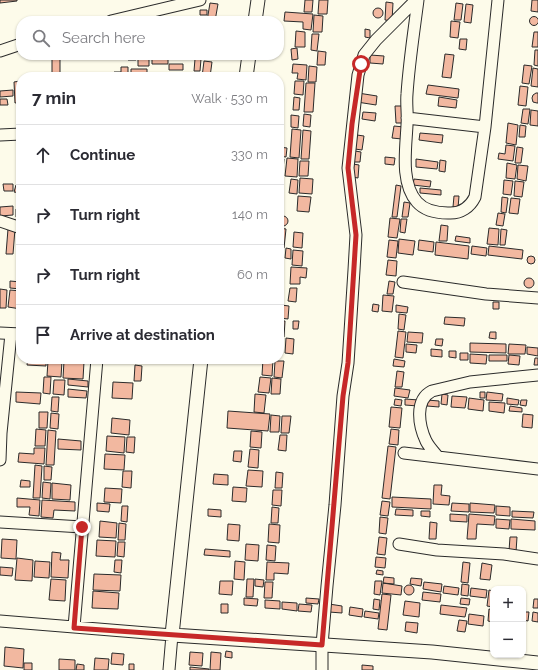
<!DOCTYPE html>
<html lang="en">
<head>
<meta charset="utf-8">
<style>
	body { margin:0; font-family:Raleway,sans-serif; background:#f2f2f3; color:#2b2b33 }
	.controls { position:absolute; right:12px; bottom:12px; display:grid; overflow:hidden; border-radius:8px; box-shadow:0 1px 3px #0004 }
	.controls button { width:36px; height:36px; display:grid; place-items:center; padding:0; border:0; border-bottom:1px solid #e1e1e2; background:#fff; color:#2b2b33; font:20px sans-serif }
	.stop { position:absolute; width:12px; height:12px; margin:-9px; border:3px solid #c62828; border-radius:50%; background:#fff }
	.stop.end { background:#c62828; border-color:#fff; box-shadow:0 1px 4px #0008 }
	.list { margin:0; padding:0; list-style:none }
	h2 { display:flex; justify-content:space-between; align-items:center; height:52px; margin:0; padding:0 16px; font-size:17px }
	h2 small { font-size:13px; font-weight:400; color:#7c7c81 }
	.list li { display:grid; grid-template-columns:26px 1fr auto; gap:12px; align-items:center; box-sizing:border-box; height:60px; padding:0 16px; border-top:1px solid #e1e1e2 }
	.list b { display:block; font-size:15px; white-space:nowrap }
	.list em { font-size:13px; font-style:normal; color:#7c7c81 }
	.icon { flex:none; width:22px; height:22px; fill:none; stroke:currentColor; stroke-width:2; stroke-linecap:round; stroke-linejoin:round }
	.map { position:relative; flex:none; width:538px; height:670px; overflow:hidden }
	.search { position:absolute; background:#fff; box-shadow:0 1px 3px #0004; left:16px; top:16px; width:268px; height:44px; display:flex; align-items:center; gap:10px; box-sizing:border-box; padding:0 14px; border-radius:16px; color:#7c7c81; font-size:15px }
	.panel { position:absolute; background:#fff; box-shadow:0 1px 3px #0004; left:16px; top:72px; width:268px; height:292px; border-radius:16px }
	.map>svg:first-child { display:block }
	.building { fill:#f2b8a0; stroke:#2b2b2b }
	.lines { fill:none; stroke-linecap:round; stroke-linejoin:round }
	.minor-casing { stroke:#2b2b2b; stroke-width:13 }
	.tertiary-casing { stroke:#2b2b2b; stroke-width:15 }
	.minor { stroke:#fdfbea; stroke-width:11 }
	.tertiary { stroke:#fdfbea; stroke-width:13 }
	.route { stroke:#c62828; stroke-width:5 }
</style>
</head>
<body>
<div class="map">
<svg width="538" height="670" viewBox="0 0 538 670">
	<rect width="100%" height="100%" fill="#fdfbea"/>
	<!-- building -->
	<path class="building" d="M0 0H17V1L0 3Z
		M305 0H313L312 12H304Z
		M319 0H328L327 14H318Z
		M532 0H538V12L531 11Z
		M386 2 393 3 392 21 385 20Z
		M210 3 218 4 215 21H207Z
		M456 3 463 4 461 20H454Z
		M466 4 473 5 471 23 464 22Z
		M373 13a5 5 0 1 1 10 0a5 5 0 1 1-10 0Z
		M200 10H207V15H200Z
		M285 12 313 14 311 30 303 29V22L284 21Z
		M314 15 323 16 322 32H313Z
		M529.5 21a4.5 4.5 0 1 1 9 0a4.5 4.5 0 1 1-9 0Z
		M451 21 460 22 458 38 450 37Z
		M365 29 370 30V38L365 37Z
		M296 31 305 32V47H295Z
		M534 32H538V47H532Z
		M312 34H319L317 51 311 50Z
		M460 39H467L466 50 459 49Z
		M297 48 298 59 292 60 291 49Z
		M535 50H538V66L534 65Z
		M318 51 326 52 325 65H317Z
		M445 54 454 55 451 78 442 77Z
		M52 55H60V77H52Z
		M128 55H136V60H128Z
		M205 55H212V59L205 58Z
		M370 55 384 56 383 64 370 63Z
		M168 56V64H152V57Z
		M138 59H149V66H138Z
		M195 59H201L200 71H194Z
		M204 61 212 62 210 77H202Z
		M169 64H183V70H169Z
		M293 64 307 65 306 80 297 79 298 73H292Z
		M524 65 532 66 529 84 522 83Z
		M309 66 317 67 316 82H308Z
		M121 67H128V77H114V72H121Z
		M533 68 538 69V87L531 86Z
		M131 69H147V74H131Z
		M95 74H112V77H96Z
		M20 81 21 102 15 103 14 82Z
		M295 81H304L303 95 294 94Z
		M306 83H315L313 112H304Z
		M428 85 459 89 458 98 426 94Z
		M520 86 528 87 526 106 518 105Z
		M13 90V96L0 97V91Z
		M358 93 377 96 376 105 357 102Z
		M536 93H538V103H537L533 102 532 98 533 95Z
		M294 97 300 98 299 110H293Z
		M439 97 457 100 456 108 438 106Z
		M0 99H7L8 105H0Z
		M395 106H404L405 123H396Z
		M523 109H530L528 124 521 123Z
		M531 110 538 111V126L530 125Z
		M363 112 376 113 375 121 362 119Z
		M304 114 311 115 310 127 303 126Z
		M291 115 299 116 298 128 291 127Z
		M508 123 518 125 516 145 506 143Z
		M520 125 526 126 525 137H519Z
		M394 126 404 127 402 139 392 138Z
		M292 129 301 130 299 158 290 157Z
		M303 130 311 131 309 159H301Z
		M420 133 443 135 442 143 419 140Z
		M357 135 364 136 362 150 355 149Z
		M506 145 515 146 513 161 498 159 499 153 505 154Z
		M279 147 287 148 286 157 279 156Z
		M517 147 523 148 521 163H515Z
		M355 151 361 152 360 162H354Z
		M385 157 395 158 394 165 385 164Z
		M279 158 284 159 283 170 279 169Z
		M287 158 298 159 297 177 285 176Z
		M416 159 438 162 437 169 416 167Z
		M440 160 446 161 445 172 439 171Z
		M300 161H309L308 176H299Z
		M507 163 517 165 515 179 506 178Z
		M353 164 359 165 358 178 352 177Z
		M518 165 528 166 526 181 517 179Z
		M300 178 313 179 312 194 299 193Z
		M291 179 298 180 297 194 289 193Z
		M414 179 431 181 430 187 413 185Z
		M504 180 513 181 511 195 503 194Z
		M515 181 524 182 522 197 514 196Z
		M3 184H13V191H4Z
		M16 185 21 186V193L14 192Z
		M396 185 401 186 397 217H392Z
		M420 188 441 190V195L420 193Z
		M298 196 311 197 309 212 297 211Z
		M454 196H459L458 208 453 207Z
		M502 197 508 198 506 213 501 212Z
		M511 198 520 199 518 214 509 213Z
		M404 202 410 203 408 217H402Z
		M13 206V215L0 216V207Z
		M21 208V217H16V209Z
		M498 213 505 214 503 226 496 225Z
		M278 221a5 5 0 1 1 10 0a5 5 0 1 1-10 0Z
		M390 218 400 219 397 238 388 237Z
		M401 219H407L405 233 400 232Z
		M441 225 448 226 447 241H439Z
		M279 228 286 229 284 248 279 247Z
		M489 228 499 229 498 245 487 244Z
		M8 229H15L13 254H6Z
		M501 229 507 230 505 245H500Z
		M294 232 303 233 302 248 293 247Z
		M456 236 470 238V243L455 241Z
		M399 239 415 241 413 255 398 253Z
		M389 240 398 241 396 258 387 257Z
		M419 240 434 242 433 252 418 250Z
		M436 242 469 246 468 259 435 255Z
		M472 246 487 248 486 256 471 254Z
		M489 246 523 250 522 259 488 255Z
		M286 248 291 249V259L285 258Z
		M293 250 303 251 302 266 292 265Z
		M527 260a4 4 0 1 1 8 0a4 4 0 1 1-8 0Z
		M388 260 397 261 396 276 386 275Z
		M291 267 307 268 306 278 300 277V284H290Z
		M524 283a5 5 0 1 1 10 0a5 5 0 1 1-10 0Z
		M10 281 21 282V289L10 288Z
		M389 281 395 282 393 294H387Z
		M290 288H297L296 302 288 301Z
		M0 289 7 290 6 308H0Z
		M10 290 21 291V309L8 307Z
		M383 295 394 296 392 312 382 311Z
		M493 302H499V309H493Z
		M373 304 379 305 378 312 372 311Z
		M281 305 289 306 288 319 280 318Z
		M396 305 408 307 407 313 396 312Z
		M399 314 406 315 404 330 398 329Z
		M445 317 465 318 464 326 444 324Z
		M279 321H285L284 337H279Z
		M293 321H299L298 329H293Z
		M398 331 406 332 403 358 395 357Z
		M408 332 423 333 422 343 407 342Z
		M490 332H496V339L489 338Z
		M286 338 294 339 293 354 285 353Z
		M436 339H443L442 346 435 345Z
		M470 343 506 344V353L470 352Z
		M406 344 417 345 416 353 406 352Z
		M509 344 526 345 525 354H508Z
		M527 347 538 348V356L527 354Z
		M431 349 442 350V357L431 356Z
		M449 351H456V358L449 357Z
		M460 353H468V360H460Z
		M470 354 487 355 486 364 470 363Z
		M489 355H507V361H489Z
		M509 355 520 356 519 365 508 364Z
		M535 358H538V365H534Z
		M28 359H46V366L27 365Z
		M263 359H273L272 376 262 375Z
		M394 359 405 361 404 367 393 366Z
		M48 361H62L61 377 47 376Z
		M64 361 84 362 83 379 63 378Z
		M275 361H284L282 378 274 377Z
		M135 365 142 366 141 381H134Z
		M397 371 404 372 402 387H395Z
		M44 377H51L50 394 43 393Z
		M260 377 271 378 269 393 258 392Z
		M272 378 281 379 280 394H271Z
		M68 379 88 381V387L68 385Z
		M54 380H65L64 395 53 394Z
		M113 382 133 383 132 399 112 398Z
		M395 388 410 390 408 398 394 396Z
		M68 389 87 391 86 398 68 397Z
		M16 392 41 393 40 404 16 402Z
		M480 392H485V398H480Z
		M487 392 503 394 502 401 486 400Z
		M255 394 266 395 264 413 254 412Z
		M442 394 448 395 447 405 441 404Z
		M452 396 467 397 465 408 451 407Z
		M52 397H59L58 412 51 411Z
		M469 398 484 400 483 411 468 409Z
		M507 398 519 400 518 405 507 404Z
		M395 399 402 400 401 406 394 405Z
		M405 399 419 400 418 406 405 405Z
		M427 400 439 401V407L427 406Z
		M521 400H527L526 406 520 405Z
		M489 402 505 403 504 413 489 411Z
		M510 406 522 408V412L509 411Z
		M391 407 402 408 400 428 389 427Z
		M228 411 270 414 268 431 227 428Z
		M39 412H48L47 428H39Z
		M51 413 59 414 58 429 50 428Z
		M523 414 533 415 532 428 522 427Z
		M271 415 280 416 279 432H270Z
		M282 416H291L289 433H281Z
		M112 418 130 420 129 435 111 433Z
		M36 429 46 430 45 446H35Z
		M391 429 399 430 398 445 389 444Z
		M48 430 56 431 54 465H46Z
		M251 431 262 432 261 448 250 447Z
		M280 435H287L286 451 278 450Z
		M107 436 125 437 124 453 106 451Z
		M127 437H135L134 453 126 452Z
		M58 439 81 441V450L58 449Z
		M388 446 396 447 390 499 382 498Z
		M34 448H45L44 464 18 462 19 453 34 454Z
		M250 449 259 450 258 468 248 467Z
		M234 451H242L241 462 233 461Z
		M105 454 125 455 124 470 104 469Z
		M35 465 42 466 40 498H33Z
		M44 466 52 467 51 480H44Z
		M248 470 263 471 262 487 246 486Z
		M123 471H132L131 488 122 487Z
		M276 472 283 473 282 488H275Z
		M214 474 228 475V485L213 484Z
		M21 480 30 481V487H20Z
		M43 482 51 483 50 499 42 498Z
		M52 483 71 485 70 500 52 499Z
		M434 485H442L441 495 450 496 449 505 433 504Z
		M233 487 247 488 246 502 232 501Z
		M105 488 122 489 121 503 104 502Z
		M273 490H282L281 506 272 505Z
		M392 497 431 499V509L392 507Z
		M17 498 40 500 39 516 29 515 30 507H17Z
		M42 500 75 502V511L54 510 53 518 41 517Z
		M382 501 390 502 388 516 380 515Z
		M97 503 110 504 109 512 97 511Z
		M452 503 469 504V512L451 511Z
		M470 503 495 505 494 513 470 512Z
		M122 506H128L127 522 121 521Z
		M496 506 510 507V516L496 515Z
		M272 507 279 508 278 523H271Z
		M208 509 221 510V517L208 516Z
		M396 509 413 510V516L395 515Z
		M421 511H430V517L421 516Z
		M512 511 534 512 533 518 512 517Z
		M450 514 467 515V522L450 521Z
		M469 514 495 516 494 525 477 524 476 539H467Z
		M380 517 388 518 386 534 379 533Z
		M496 519 510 520 509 529 496 528Z
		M511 519 535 521V530L511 529Z
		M100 521 117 523 116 538 99 537Z
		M430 522 437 523 436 539H429Z
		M119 523 126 524 125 540H118Z
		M228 524 240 525 239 541 227 540Z
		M269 524 280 525 279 543 268 542Z
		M379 537 387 538 385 555 377 554Z
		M510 537H517L516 552 509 551Z
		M2 539 17 540 16 559 1 558Z
		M97 540 116 541 115 557 96 556Z
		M118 542H125L124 557 117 556Z
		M246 544 259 545 258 561 245 560Z
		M267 545 276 546 275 561 266 560Z
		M205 549 230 551V557L204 555Z
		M52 552 61 553 60 560H69L68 578 51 577Z
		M376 557 386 558 385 568 375 567Z
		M17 558 33 560 32 581 15 580Z
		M115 560H122L121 573 114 572Z
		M35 561 50 562 49 578 34 577Z
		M235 561 245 562 244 580 234 579Z
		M267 562 289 563 288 574 274 573V580H266Z
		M463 562 470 563 468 583 461 582Z
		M482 563 492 565 490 580 480 579Z
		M0 567 13 568 12 576 0 575Z
		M377 570 383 571V575L376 574Z
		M94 574 121 575 120 591 93 590Z
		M384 577 394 578V584L383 583Z
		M411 578 422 579 421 586 410 584Z
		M51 579 66 580 65 601 49 600Z
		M247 579H254L253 597H246Z
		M255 579 264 580 263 587 255 586Z
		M220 581H233L232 595 219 594Z
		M375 581H382L380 595 374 594Z
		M265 582H273L272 598H264Z
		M424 582 442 584 441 592 423 589Z
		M383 583 402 586 401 595 382 593Z
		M462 584 469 585 468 596 461 595Z
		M404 590a5 5 0 1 1 10 0a5 5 0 1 1-10 0Z
		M444 586 459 588 458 595 443 593Z
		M471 588 487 590 486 598 470 596Z
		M489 590 493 591V607L487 606Z
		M93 591 119 593 118 609 92 608Z
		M423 592 441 594 440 602 422 600Z
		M382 594 391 595 387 630 378 629Z
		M244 598 258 599 257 606 244 605Z
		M306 598 319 599 318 604 306 603Z
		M461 598 470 599 469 605 460 604Z
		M374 599 380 600 379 610 373 609Z
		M534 599H538V608H533Z
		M265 600 280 601V609L265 608Z
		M405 601 420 603 419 617 403 615Z
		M282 602 297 603V611L282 609Z
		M221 604H228V613H221Z
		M299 604 312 605 311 612 298 611Z
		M329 604 342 606V613L329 612Z
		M441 605 467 608 465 617 440 614Z
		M350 607 363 609 362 617 349 615Z
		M489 609 493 610V622L488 621Z
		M365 611 379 613 378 619 364 617Z
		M523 612H529L528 621 523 620Z
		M533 612 538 613V622L532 621Z
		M469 614 484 616 483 626 468 624Z
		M459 620 467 621 465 632 457 631Z
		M406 622 418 623 417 633 405 631Z
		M5 647 24 649 23 668 4 666Z
		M226 651 232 652V658L225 657Z
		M190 652 203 653 202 666 189 665Z
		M211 652 221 653 220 670H210Z
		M112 653 124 654 123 665 111 664Z
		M95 658 109 659 108 670H94Z
		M59 659 75 660V670H59Z
		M24 663H32V670H24Z
		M77 664 84 665V670H76Z
		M129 664H134V670H129Z
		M362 665 373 666V670H362Z
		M190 667 209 669V670H190Z"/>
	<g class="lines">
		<!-- minor casing -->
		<g class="minor-casing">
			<path id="minor" d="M418 0C414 31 409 63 407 94 406 104 408 115 407 125 406 148 400 183 417 202 425 211 437 213 448 213 461 214 470 207 475 197L485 127 498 0
				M111 21 200 0
				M0 51 21 44
				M407 118 485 127
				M0 135 21 134
				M0 221 21 228
				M403 282 486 294 538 298
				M0 333 21 334
				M404 453 538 469
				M438 457C434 452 429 447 426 441 419 426 414 400 432 391L470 382 538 375
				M0 460 1 433 11 334
				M0 522 82 527
				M399 544 437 550 504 554 538 559
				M0 621 172 635 169 670
				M74 627 97 359
				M322 670V645L327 586 335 505 343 396 348 363 354 270 356 235 348 168 358 75 364 55 376 40 416 0"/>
		</g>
		<!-- tertiary casing -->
		<g class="tertiary-casing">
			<path id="tertiary" d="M255 21 258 0
				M246 77 249 55
				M201 359 172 635 432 652 538 663"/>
		</g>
		<!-- minor -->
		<use href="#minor" class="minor"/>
		<!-- tertiary -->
		<use href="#tertiary" class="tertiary"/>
	</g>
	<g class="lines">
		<!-- route -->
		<path class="route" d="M82 527 74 628 322 645 343 396 348 363 356 235 348 168 352 124 361 64"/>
	</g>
</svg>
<div class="controls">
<button>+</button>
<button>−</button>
</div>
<div class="stop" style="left:361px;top:64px"></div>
<div class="stop end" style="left:82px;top:527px"></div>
<div class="search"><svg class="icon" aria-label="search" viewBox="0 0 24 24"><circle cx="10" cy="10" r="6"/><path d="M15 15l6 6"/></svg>Search here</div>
<section class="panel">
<h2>7 min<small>Walk · 530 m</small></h2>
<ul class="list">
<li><svg class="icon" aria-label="ahead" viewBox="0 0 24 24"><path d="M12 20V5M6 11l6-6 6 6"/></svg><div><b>Continue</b></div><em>330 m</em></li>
<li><svg class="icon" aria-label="right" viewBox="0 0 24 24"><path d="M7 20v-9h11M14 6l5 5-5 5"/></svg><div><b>Turn right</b></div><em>140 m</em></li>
<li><svg class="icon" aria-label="right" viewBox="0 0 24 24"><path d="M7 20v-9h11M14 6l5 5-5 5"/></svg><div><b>Turn right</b></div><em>60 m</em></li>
<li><svg class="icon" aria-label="arrive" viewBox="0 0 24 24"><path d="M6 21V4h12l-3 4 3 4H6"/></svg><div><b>Arrive at destination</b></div></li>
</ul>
</section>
</div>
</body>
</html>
